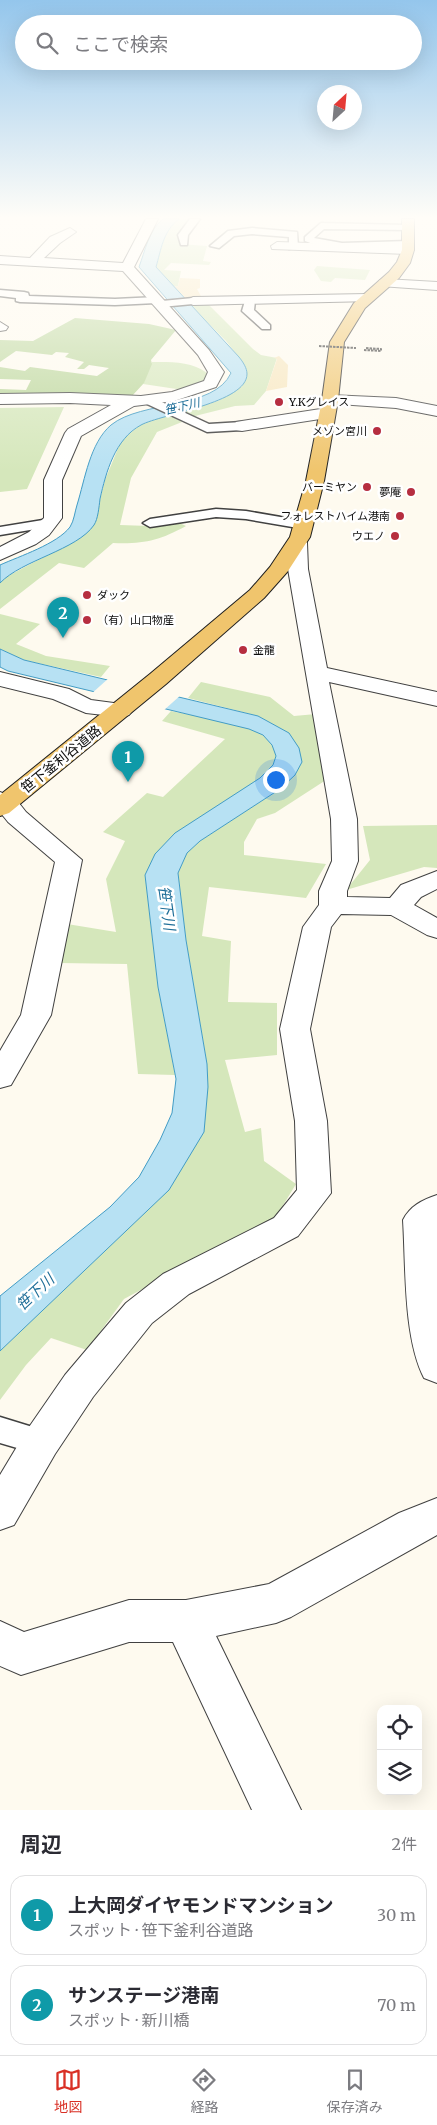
<!DOCTYPE html>
<html lang="ja">
<head>
<meta charset="utf-8">
<style>
	body { margin:0; font-family:Merriweather,"Noto Sans JP",serif; background:#f2f2f3; color:#2b2b33 }
	.controls { position:absolute; right:15px; bottom:15px; display:grid; overflow:hidden; border-radius:10px; box-shadow:0 5px 20px #0002 }
	.controls button { width:45px; height:45px; display:grid; place-items:center; padding:0; border:0; border-bottom:1px solid #e1e1e2; background:#fff; color:#2b2b33; font:25px sans-serif }
	.compass { position:absolute; left:317px; top:85px; width:45px; height:45px; border-radius:50%; background:#fff; box-shadow:0 5px 20px #0002; rotate:26deg }
	.you { position:absolute; left:275px; top:779px; width:18px; height:18px; margin:-12px; border:4px solid #fff; border-radius:50%; background:#1a73e8; box-shadow:0 0 0 8px #1a73e833 }
	.badge { display:grid; place-items:center; width:32px; height:32px; border-radius:50%; background:#d93025; color:#fff; font-size:16px; font-weight:700 }
	.pin { position:absolute; translate:-50% -41px; filter:drop-shadow(0 1px 2px #0008) }
	.pin::after { content:''; position:absolute; top:26px; width:18px; height:15px; background:inherit; clip-path:polygon(0 0,100% 0,50% 100%) }
	.list { margin:0; padding:0; list-style:none }
	h2 { display:flex; justify-content:space-between; align-items:center; height:65px; margin:0; padding:0 20px; font-size:21px }
	h2 small { font-size:16px; font-weight:400; color:#7c7c81 }
	.list li { display:grid; grid-template-columns:32px 1fr auto; gap:15px; align-items:center; box-sizing:border-box; height:80px; margin:0 10px 10px; padding:0 10px; border:1px solid #e1e1e2; border-radius:15px }
	.list b { display:block; font-size:19px; white-space:nowrap }
	.list p { margin:0; font-size:16px; white-space:nowrap; color:#7c7c81 }
	.list em { font-size:16px; font-style:normal; color:#7c7c81 }
	.icon { flex:none; width:28px; height:28px; fill:none; stroke:currentColor; stroke-width:2; stroke-linecap:round; stroke-linejoin:round }
	.map { position:relative; flex:none; width:437px; height:1810px; overflow:hidden }
	.search { position:absolute; background:#fff; box-shadow:0 5px 20px #0002; left:15px; right:15px; top:15px; height:55px; display:flex; align-items:center; gap:12px; box-sizing:border-box; padding:0 18px; border-radius:28px; color:#7c7c81; font-size:19px }
	.sheet { height:245px; background:#fff }
	nav { display:flex; justify-content:space-around; align-items:center; box-sizing:border-box; height:70px; border-top:1px solid #e1e1e2; background:#fff; font-size:14px; color:#7c7c81 }
	nav a { display:grid; justify-items:center; gap:2px }
	nav .on { color:#d93025 }
	.map>svg:first-child { display:block }
	.green { fill:#d5e7bb }
	.forest { fill:#bbd69b }
	.sand { fill:#f7e6be }
	.water { fill:#b7e1f3; stroke:#429cc5 }
	.pier { fill:#fefaef }
	.lines { fill:none; stroke-linecap:round; stroke-linejoin:round }
	.lane-casing { stroke:#414141; stroke-width:3 }
	.street-casing { stroke:#414141; stroke-width:2 }
	.primary-casing { stroke:#1f1f1f; stroke-width:2 }
	.path { stroke:#303030; stroke-width:2; stroke-dasharray:2.5 1; stroke-linecap:butt }
	.lane { fill:#fff; fill-rule:evenodd }
	.street { fill:#fff; fill-rule:evenodd }
	.primary { fill:#f0c56d; fill-rule:evenodd }
	.path-bridge { stroke:#303030; stroke-width:2; stroke-dasharray:2.5 1; stroke-linecap:butt }
	.poi-dot { fill:#b62e40; stroke:#fff; stroke-width:2 }
	.labels { text-anchor:middle; dominant-baseline:central; stroke-width:5; stroke-linejoin:round; paint-order:stroke }
	.far-poi-label { font-size:11px; fill:#0e0e0e; stroke:#fff; text-anchor:end }
	.far-water-label { font-size:12px; font-style:italic; fill:#1e6e98; stroke:#fff }
	.street-label { font-size:14px; fill:#0e0e0e; stroke:#fff }
	.water-label { font-size:15px; font-style:italic; fill:#1e6e98; stroke:#fff }
</style>
</head>
<body>
<div class="map">
<svg width="437" height="1810" viewBox="0 0 437 1810">
	<rect width="100%" height="100%" fill="#fefaef"/>
	<!-- green -->
	<path class="green" d="M179 219H190L181 228 179 244 207 246 203 261 211 262 209 265 171 263 164 270 181 271 178 286 173 287 156 267C161 250 163 231 179 219Z
		M317 266 370 270 365 280 335 278 331 282 321 281 314 270Z
		M206 302 253 349 261 355 277 358 266 391 254 405 235 406 191 417 184 412 220 400 243 385 245 366 226 341 189 304Z
		M152 362C171 362 191 361 207 373L206 380 190 391 143 384Z
		M64 407 27 489 0 492V408Z
		M169 415 182 422 157 432 131 478 120 525 149 526 173 520 186 526C158 541 145 544 113 543L84 568 59 563 0 609V583L4 578 76 540 94 525 105 480 121 441 141 424Z
		M0 614 40 624 16 644 46 656 110 666 101 677 24 660 0 649Z
		M201 682 270 697 294 716 316 714 326 780 275 813 257 819 244 842V855L326 864 306 898 209 887 202 936 231 941 228 1002 277 1003V1055L225 1060 245 1132 261 1128 264 1161 296 1184 276 1217 124 1299 87 1350 51 1338 26 1365 0 1400V1351L27 1325 208 1087 207 1064 186 940 178 873 187 853 200 841 280 789 289 733 258 716 188 698Z
		M171 711C194 716 243 723 261 734 267 738 276 749 276 756 276 765 266 772 260 778L145 875 158 987 175 1075 138 1074 127 964 59 963 67 924 116 932 106 879 125 841 103 832 147 793 163 797 225 739 162 721Z
		M437 825V868L424 867 346 890 370 860 363 826Z"/>
	<!-- forest -->
	<path class="forest" d="M75 318 149 324 176 330 151 360 152 364 144 383 132 396 64 393 0 394V389L26 390 31 380 0 379V367L25 371 30 367 97 376 109 368 89 365 84 369H77L84 362 65 357 69 353 56 352 52 355 16 351 0 362V340L33 341Z"/>
	<!-- sand -->
	<path class="sand" d="M180 278 200 279V288L197 289 202 298 185 299 173 287 178 286Z
		M279 356 288 365 287 387 266 391 277 359 274 358Z"/>
	<!-- water -->
	<path class="water" d="M163 219H179C163 231 161 250 156 267L239 357C243 362 247 368 247 374 247 403 161 414 141 425 115 439 106 472 100 499 99 507 98 519 94 525 77 550 22 560 0 583V565C20 556 57 544 70 527 74 521 75 511 77 505 85 479 90 443 111 425 142 400 214 410 231 373L139 267C145 251 149 230 163 219Z
		M0 649 24 660 258 716 289 733 299 748 302 762 295 775 280 789 200 841 187 853 178 873 186 940 207 1064 208 1087 204 1132 169 1190 0 1351V1296L110 1207 139 1177 160 1140 172 1113 176 1079 158 987 145 875 155 854 175 833 260 778 273 765 276 756 272 745 263 735 249 729 8 671 0 667Z"/>
	<!-- pier -->
	<path class="pier" d="M110 677 182 694 163 711 90 695Z"/>
	<g class="lines">
		<!-- lane casing -->
		<g class="lane-casing">
			<path id="lane" d="M190 219H200L188 235 187 245H181L178 235Z
				M321 223 408 225 413 228 411 230 324 229 314 238 342 243 408 241 413 244 408 247C374 248 337 254 305 241V237Z
				M252 228 297 232 298 247 289 249V237L252 234 234 236 219 248 210 246 228 231Z
				M0 290 24 292 28 293 29 296 115 299 157 297 162 301 193 298 198 301 193 304 161 307 156 303 115 305 20 302 16 301V298L0 296Z
				M250 298 255 301 254 310 270 325V329H262L242 311 245 301Z
				M151 397 209 424 242 422 249 426 242 430 207 432 147 404 145 401 147 398Z
				M216 509 246 511 304 521 311 525 304 529 246 519 216 517 150 527 143 523 150 519Z
				M49 519 56 523 54 526 0 535V527Z
				M0 1417 52 1433 56 1442 52 1451 41 1455 0 1443Z"/>
		</g>
		<!-- street casing -->
		<g class="street-casing">
			<path id="street" d="M146 219H158L134 267 209 350 224 372 216 387 174 401 134 406 81 436 62 480V518L49 535 36 544 0 560V547L29 532 44 518V480L65 433 68 429 111 405 70 403 0 404V394L70 393 141 396 172 392 204 381 208 372 198 355 123 271 0 264V256L30 258 50 237 70 228 76 232 60 243 44 258 123 263Z
				M277 242 408 246 414 250 408 254 272 249 271 246Z
				M385 279 437 282V290L380 286 378 283 380 280Z
				M367 294 374 298 372 301 193 305 186 301 193 297Z
				M0 322 8 327 6 330 0 331Z
				M330 395 396 398 437 406V416L396 408 324 403 322 400Z
				M327 408 333 409 335 413 333 417 242 431 236 430 234 426 236 422 242 421Z
				M297 537 304 539 307 543 308 569 327 668 437 692V706L329 682 357 819 358 861 347 891V897L390 898 401 885 437 871V889L421 897 414 905 437 918V938L427 935 391 915 341 914 331 927 310 1029 327 1121 331 1193 298 1236 189 1294 152 1323 93 1397 55 1454 14 1525 0 1530V1475L27 1430 65 1375 126 1303 163 1274 274 1218 297 1190 295 1121 280 1029 303 927 319 905V891L332 861 331 819 288 569 287 543 290 539Z
				M0 672 69 689 91 700 129 705 133 710 129 715 121 717 86 713 53 699 0 686Z
				M0 792 15 798 26 812 82 860 51 1015 11 1085 0 1088V1051L21 1015 55 862 8 822 0 812Z
				M437 1195V1383L424 1378C403 1337 406 1266 403 1220 410 1206 422 1200 437 1195Z
				M437 1498V1535L291 1617 276 1623 216 1636 301 1810H252L173 1642H129L21 1675 0 1666V1621L24 1632 129 1600H186L269 1584 399 1513Z"/>
		</g>
		<!-- primary casing -->
		<g class="primary-casing">
			<path id="primary" d="M402 219H414V250L410 263 399 278 365 308 344 342 338 400 324 481 310 537 288 571 264 598 166 684 9 813 0 816V795L150 674 250 590 270 567 290 537 306 481 322 400 330 342 354 303 389 272 397 262 402 250Z"/>
		</g>
		<!-- path -->
		<path class="path" d="M364 350 381 351V349L366 348"/>
		<!-- lane -->
		<use href="#lane" class="lane"/>
		<!-- street -->
		<use href="#street" class="street"/>
		<!-- primary -->
		<use href="#primary" class="primary"/>
		<!-- path-bridge -->
		<path class="path-bridge" d="M319 346 356 348"/>
	</g>
	<!-- sky -->
	<linearGradient id="sky" x2="0" y2="1"><stop stop-color="#94c6ec"/><stop offset="0.46" stop-color="#fffdf8"/><stop offset="1" stop-color="#fffdf8" stop-opacity="0"/></linearGradient>
	<rect width="437" height="472" fill="url(#sky)"/>
	<!-- markers -->
	<g class="poi-dot">
		<circle cx="279" cy="402" r="5"/>
		<circle cx="377" cy="431" r="5"/>
		<circle cx="367" cy="487" r="5"/>
		<circle cx="411" cy="492" r="5"/>
		<circle cx="400" cy="516" r="5"/>
		<circle cx="395" cy="536" r="5"/>
		<circle cx="87" cy="595" r="5"/>
		<circle cx="87" cy="620" r="5"/>
		<circle cx="243" cy="650" r="5"/>
	</g>
	<g class="labels">
		<!-- far-poi labels -->
		<g class="far-poi-label">
			<text x="289" y="402" text-anchor="start">Y.Kグレイス</text>
			<text x="367" y="431">メゾン宮川</text>
			<text x="357" y="487">バーミヤン</text>
			<text x="401" y="492">夢庵</text>
			<text x="390" y="516">フォレストハイム港南</text>
			<text x="385" y="536">ウエノ</text>
			<text x="97" y="595" text-anchor="start">ダック</text>
			<text x="97" y="620" text-anchor="start">（有）山口物産</text>
			<text x="253" y="650" text-anchor="start">金龍</text>
		</g>
		<!-- far-water labels -->
		<g class="far-water-label">
			<text transform="translate(182 406) rotate(-13)">笹下川</text>
		</g>
		<!-- street labels -->
		<g class="street-label">
			<text transform="translate(61 759) rotate(-39)">笹下釜利谷道路</text>
		</g>
		<!-- water labels -->
		<g class="water-label">
			<text transform="translate(167 908) rotate(82)">笹下川</text>
			<text transform="translate(35 1292) rotate(-43)">笹下川</text>
		</g>
	</g>
</svg>
<div class="controls">
<button><svg class="icon" aria-label="locate" viewBox="0 0 24 24"><circle cx="12" cy="12" r="6"/><path d="M12 2v4M12 18v4M2 12h4M18 12h4"/></svg></button>
<button><svg class="icon" aria-label="layers" viewBox="0 0 24 24"><path d="M12 4l9 5-9 5-9-5zM3 14l9 5 9-5"/></svg></button>
</div>
<svg class="compass" viewBox="-18 -18 36 36"><path d="M0-13l5 13h-10z" fill="#e53935"/><path d="M0 13l5-13h-10z" fill="#7c7c81"/></svg>
<div class="you"></div>
<div class="pin badge" style="left:128px;top:782px;background:#0f9aa8">1</div>
<div class="pin badge" style="left:63px;top:638px;background:#0f9aa8">2</div>
<div class="search"><svg class="icon" aria-label="search" viewBox="0 0 24 24"><circle cx="10" cy="10" r="6"/><path d="M15 15l6 6"/></svg>ここで検索</div>
</div>
<section class="sheet">
<h2>周辺<small>2件</small></h2>
<ul class="list">
<li><span class="badge" style="background:#0f9aa8">1</span><div><b>上大岡ダイヤモンドマンション</b><p>スポット · 笹下釜利谷道路</p></div><em>30 m</em></li>
<li><span class="badge" style="background:#0f9aa8">2</span><div><b>サンステージ港南</b><p>スポット · 新川橋</p></div><em>70 m</em></li>
</ul>
</section>
<nav>
<a class="on"><svg class="icon" aria-label="map" viewBox="0 0 24 24"><path d="M3 6l6-2 6 2 6-2v14l-6 2-6-2-6 2zM9 4v14M15 6v14"/></svg>地図</a>
<a><svg class="icon" aria-label="directions" viewBox="0 0 24 24"><path d="M12 3l9 9-9 9-9-9zM9 14v-3h6M13 9l2 2-2 2"/></svg>経路</a>
<a><svg class="icon" aria-label="saved" viewBox="0 0 24 24"><path d="M7 4h10v16l-5-4-5 4z"/></svg>保存済み</a>
</nav>
</body>
</html>
